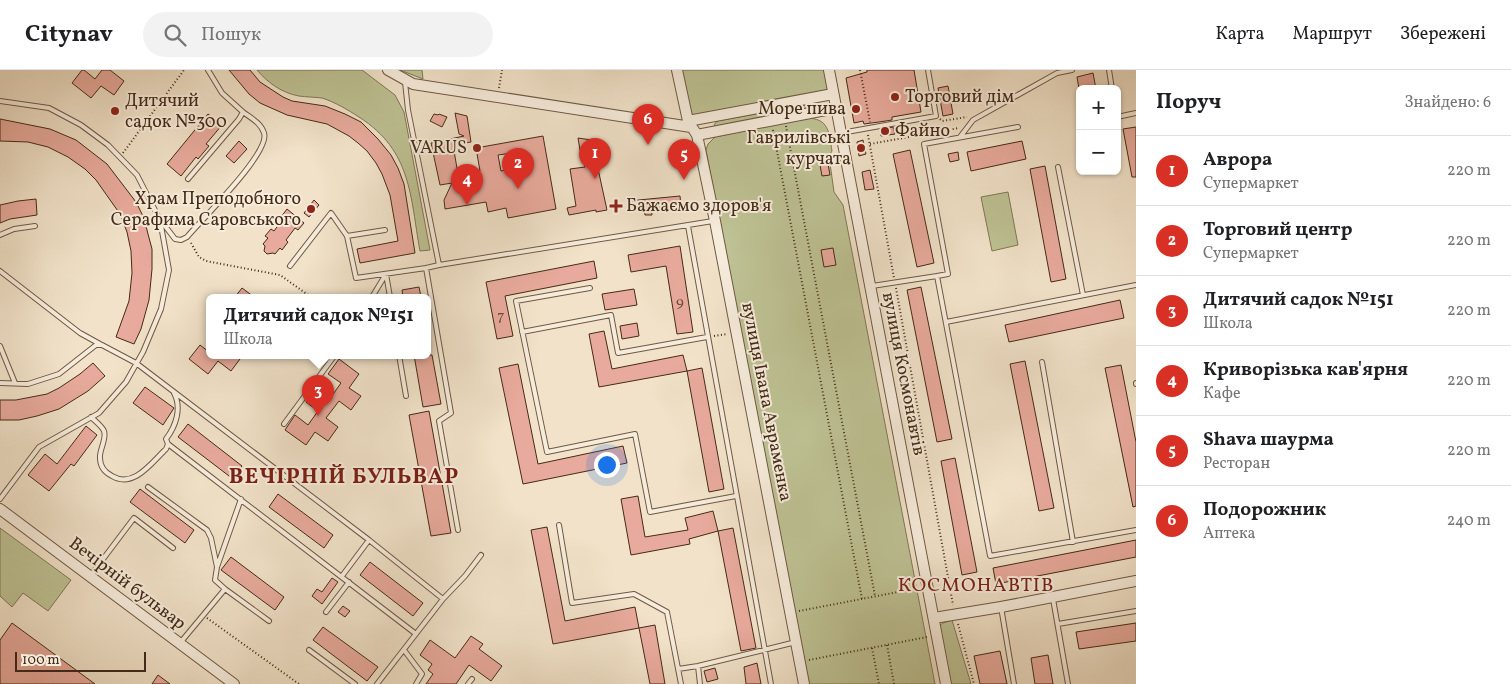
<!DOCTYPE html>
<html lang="uk">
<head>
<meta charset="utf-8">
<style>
	body { margin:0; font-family:Vollkorn,serif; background:#f2f2f2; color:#202124 }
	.controls { position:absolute; right:15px; top:15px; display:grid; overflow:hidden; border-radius:8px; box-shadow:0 1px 4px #0004 }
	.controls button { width:45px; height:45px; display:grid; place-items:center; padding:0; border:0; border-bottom:1px solid #e0e0e0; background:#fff; color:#202124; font:25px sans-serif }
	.scale { position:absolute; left:15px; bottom:12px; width:131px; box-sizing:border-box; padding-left:5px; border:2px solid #452b17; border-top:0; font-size:14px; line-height:18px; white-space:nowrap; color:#452b17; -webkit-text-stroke:4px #f6ecdc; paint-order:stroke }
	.you { position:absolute; left:606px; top:394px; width:18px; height:18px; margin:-12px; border:4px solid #fff; border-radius:50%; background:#1a73e8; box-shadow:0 0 0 8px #1a73e833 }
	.badge { display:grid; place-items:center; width:32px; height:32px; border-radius:50%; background:#d93025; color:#fff; font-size:16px; font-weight:700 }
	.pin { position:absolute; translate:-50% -41px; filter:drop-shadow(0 1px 2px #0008) }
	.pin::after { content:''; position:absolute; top:26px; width:18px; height:15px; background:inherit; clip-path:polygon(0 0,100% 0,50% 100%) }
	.popup { position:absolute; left:206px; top:224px; width:225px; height:65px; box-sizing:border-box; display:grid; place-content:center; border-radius:8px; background:#fff; filter:drop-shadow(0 1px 4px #0005); font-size:16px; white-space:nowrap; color:#757577 }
	.popup b { font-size:19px; color:#202124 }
	.popup::after { content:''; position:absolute; left:50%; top:100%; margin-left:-10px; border:10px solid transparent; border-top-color:#fff }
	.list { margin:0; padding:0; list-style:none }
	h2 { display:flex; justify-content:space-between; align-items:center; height:65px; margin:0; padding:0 20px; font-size:21px }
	h2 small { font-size:16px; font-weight:400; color:#757577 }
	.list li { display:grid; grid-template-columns:32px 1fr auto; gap:15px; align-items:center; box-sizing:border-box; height:70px; padding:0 20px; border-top:1px solid #e0e0e0 }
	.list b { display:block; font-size:19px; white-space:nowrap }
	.list p { margin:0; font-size:16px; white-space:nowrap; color:#757577 }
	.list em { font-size:16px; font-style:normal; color:#757577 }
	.icon { flex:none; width:28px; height:28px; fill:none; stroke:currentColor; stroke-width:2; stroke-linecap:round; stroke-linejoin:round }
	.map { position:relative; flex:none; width:1136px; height:614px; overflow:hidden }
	header { display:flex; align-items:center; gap:30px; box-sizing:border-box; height:70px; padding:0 25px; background:#fff; border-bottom:1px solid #e0e0e0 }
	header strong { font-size:24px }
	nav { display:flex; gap:28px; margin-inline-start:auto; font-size:18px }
	.search { width:350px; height:45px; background:#f2f2f2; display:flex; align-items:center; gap:12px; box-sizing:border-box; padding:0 18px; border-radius:28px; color:#757577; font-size:19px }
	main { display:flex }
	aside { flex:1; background:#fff }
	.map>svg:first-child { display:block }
	.green { fill:#bec294; stroke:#827656 }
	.building { fill:#e8aa9c; stroke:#452b17; fill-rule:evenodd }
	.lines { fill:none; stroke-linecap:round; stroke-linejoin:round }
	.service-casing { stroke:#705944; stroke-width:6 }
	.tertiary-casing { stroke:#705944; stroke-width:12 }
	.path { stroke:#452b17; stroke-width:2; stroke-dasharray:1 2.5; stroke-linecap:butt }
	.service { stroke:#f6ecdc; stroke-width:4 }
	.tertiary { stroke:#f6ecdc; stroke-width:10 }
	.poi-dot { fill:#8f2418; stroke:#f6ecdc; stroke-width:2 }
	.labels { text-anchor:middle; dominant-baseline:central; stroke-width:4; stroke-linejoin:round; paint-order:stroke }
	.number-label { font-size:15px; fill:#6e4b38 }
	.poi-label { font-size:18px; fill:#452b17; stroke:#f6ecdc; text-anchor:start }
	.street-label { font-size:18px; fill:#452b17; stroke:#f6ecdc }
	.quarter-label { font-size:20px; letter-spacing:1px; fill:#7a1f14; stroke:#f6ecdc }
	.district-label { font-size:22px; font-weight:bold; letter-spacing:1px; fill:#7a1f14; stroke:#f6ecdc }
</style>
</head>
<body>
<header>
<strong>Citynav</strong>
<div class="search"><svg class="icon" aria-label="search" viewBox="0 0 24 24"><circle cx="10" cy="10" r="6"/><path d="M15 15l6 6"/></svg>Пошук</div>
<nav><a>Карта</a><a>Маршрут</a><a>Збережені</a></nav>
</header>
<main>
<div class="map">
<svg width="1136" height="614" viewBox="0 0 1136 614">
	<rect width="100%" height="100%" fill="#f1e2c9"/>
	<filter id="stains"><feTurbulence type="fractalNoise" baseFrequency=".004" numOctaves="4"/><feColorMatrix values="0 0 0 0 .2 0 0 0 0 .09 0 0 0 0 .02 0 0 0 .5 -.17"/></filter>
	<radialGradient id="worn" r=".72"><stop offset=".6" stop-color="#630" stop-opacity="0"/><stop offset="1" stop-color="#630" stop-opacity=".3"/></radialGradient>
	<!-- green -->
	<path class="green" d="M257 0H362L395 25 404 42 430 180 420 181C410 126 412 81 359 47 348 40 335 32 322 28 314 27 306 27 299 26 282 23 268 13 257 0Z
		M399 0H422L423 9 400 0Z
		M677 0H829L833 24 688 51Z
		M805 35 809 37 808 39 716 57 714 55 717 51Z
		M806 48C829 48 829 62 832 81L829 86 834 122 843 135 935 614H807L706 80 708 74 715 67Z
		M1008 122 1018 175 992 181 981 127Z
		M0 458 71 510 48 541 23 523 12 537 0 526Z
		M952 550 971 614H948L939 556 943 553Z"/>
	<!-- building -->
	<path class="building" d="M82 0H84L95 9 102 0H110L124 11 114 25 101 16 91 28 72 13Z
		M229 0H250L260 12 283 27 292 31 325 36 345 44 361 52 378 69 391 85 398 98 404 114 415 183 360 193 357 179 398 171 390 125 382 104 376 93 367 81 358 73 349 66 327 54 287 45 260 33 249 24Z
		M867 0H914L921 42 892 47V50L879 52 864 54 863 51 854 53 846 8 867 2Z
		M1093 3 1096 19H1079L1077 7Z
		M948 16 953 44 943 46 938 18Z
		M455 43 467 46 471 72 453 75 458 104 480 101 476 78 543 66 556 139 508 148 506 138 488 142 486 132 445 139 444 130 452 113 440 115 431 73 464 66 459 64ZM512 83 515 98 501 101 498 85Z
		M208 44 222 55 206 74 209 76 198 89 196 87 181 106 167 94Z
		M434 44 438 45 439 44 447 47 442 57 430 51Z
		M0 49 50 59 76 70 107 94 136 132 144 148 148 164 152 179V199L149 230 141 259 134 274 116 267 129 231 132 203 131 181 127 162 120 144 96 110 85 99 68 87 48 77 28 72 0 71Z
		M893 57 895 64 881 66 880 60Z
		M1136 57V107H1132L1123 59Z
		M578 68 598 71 601 77 607 76 608 83 595 85 607 140 596 142V140L569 145 567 138 576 136 570 99 585 97 582 80H580Z
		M863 70 866 84 859 86 857 72Z
		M239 71 247 79 234 93 226 86Z
		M1022 71 1026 89 971 101 967 82Z
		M683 73 686 88 676 90 673 74Z
		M910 80 934 193 917 197 893 84Z
		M958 82 959 90 950 92 948 84Z
		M828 94 830 105 822 106 820 95Z
		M1045 96 1066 209 1051 212 1030 99Z
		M870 100 874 119 865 120 862 102Z
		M680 126 681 136 651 138 652 145H645L644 139 629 141 628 131Z
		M36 129 37 145 10 149 0 153V135L18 131Z
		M314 130 319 135 309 147 304 143Z
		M287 139 304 153 298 160 295 158 286 170 288 172 282 180 280 178 275 184 273 183 267 184 264 181 265 176 263 174 268 168 265 166 271 159 274 161 283 149 281 147Z
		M680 176 693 262 677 264 666 196 631 202 628 185Z
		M833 178 836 195 824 197 821 180Z
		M594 191 597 208 505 226 513 266 497 269 486 212Z
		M419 217 421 227H403L402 220Z
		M921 217 952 369 937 372 907 220Z
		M242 218 254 227H235Z
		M634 219 637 235 605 240 602 224Z
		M1120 230 1124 248 1009 272 1005 255Z
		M637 253 639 266 622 269 620 256Z
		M604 261 612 299 683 285 687 301 599 317 589 264Z
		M200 275 209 282V285H243L231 301 218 291 208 304 189 289Z
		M414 285H432L441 334 423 337Z
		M339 289 359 304 349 318 361 326 351 340 339 331 326 348 338 357 328 371 315 362 306 375 285 360 295 345 308 355 318 341 306 332 317 317 331 327 341 313 328 304Z
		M1025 291 1054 438 1039 441 1010 294Z
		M93 293 105 306 88 321 59 339 37 346 19 350H0V330H16L47 324 59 318 80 304Z
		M518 294 538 394 623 376 627 393 523 414 499 298Z
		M1121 295 1136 372V436L1133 437 1105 298Z
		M702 298 724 419 709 422 687 301Z
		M145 317 174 338 163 355 133 333Z
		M429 341 451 463 431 466 409 345Z
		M188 354 242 396 233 409 178 367Z
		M86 356 97 365 74 396 71 394 49 421 28 405 45 384 57 394Z
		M955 388 977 502 962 505 941 391Z
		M140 419 194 460 185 473 130 432Z
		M278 424 333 465 324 478 269 437Z
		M638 426 645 467 688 460 685 448 713 441 718 461 689 469 690 474 631 485 621 429Z
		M547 457 565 551 635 537 639 558 553 574 531 460Z
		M733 458 756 578 741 581 718 461Z
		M1136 470V487L996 514 993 498Z
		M231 487 284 527 275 540 221 500Z
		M370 492 423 533 413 546 360 505Z
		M332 508 338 512 322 534 312 526 317 519 322 522Z
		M343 536 350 541 345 547 338 542Z
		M12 553 95 614H0V570Z
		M1136 553V571L1079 579 1076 562Z
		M655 555 665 614H650L639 558Z
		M323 557 378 597 367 611 313 570Z
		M471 566 483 574 479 579 502 596 491 611 469 595 456 614H426L433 604 428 600 432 594 420 585 430 570 455 588Z
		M1000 581 1007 614H980L974 586Z
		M1048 585 1053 614H1035L1031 588Z
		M757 593 761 614H746L744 597Z
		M715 598 718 609 707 612 704 601Z
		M158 605 170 614H152Z"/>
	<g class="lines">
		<!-- service casing -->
		<g class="service-casing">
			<path id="service" d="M1109 0 1112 19
				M405 12 408 40 439 195 426 198 451 343 439 351 458 460
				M0 31 49 38 81 55 108 75 137 105 160 150 169 200 161 239 143 282 126 312 99 343 39 377 0 429
				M1117 47 1136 43
				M841 63 936 46 928 0
				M960 67 973 50 1057 3 1072 0
				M1058 97 1083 225
				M188 109 239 49 243 42 222 23 208 0
				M162 152 175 169 181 170 187 167C201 150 271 82 264 63 261 53 251 48 243 42
				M688 156 771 614
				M385 160 347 166 356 208 426 198
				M0 165 14 159 35 156
				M439 195 713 151
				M290 196 331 143 347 166
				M0 201 80 263 100 274
				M937 206 948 204 924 74 1018 57
				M872 216 937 206 990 486 1136 460
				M590 218 516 231 547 382 635 364 650 442 736 426
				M372 227 386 204 390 227
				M946 252 1136 215
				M522 262 611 245 618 283 707 267
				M0 276 15 313
				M399 285 406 326
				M1042 292 1073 472
				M0 313 28 314 59 304 96 275H102L136 293 369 470 342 506
				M1136 313V314
				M91 347C95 351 102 356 104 361 107 369 99 380 100 388 100 396 104 402 112 406 134 419 152 392 166 379L168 374 166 369C176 356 182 338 174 323
				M284 354 335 285
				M168 374 416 564
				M148 417 207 460 211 468 217 497
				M559 455 572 533 634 524 667 542 681 614
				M369 470 443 529 377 614
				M91 505 134 448 173 478
				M225 519 215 510 217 497 241 429
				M443 529 465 506 481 485
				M1053 529 1068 614
				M1001 537 1014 614
				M326 542 349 512
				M1058 554 1136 541
				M180 573 225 519 269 551
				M309 580 355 614
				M404 580 422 604 416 614
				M698 596 700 614
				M678 599 698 596 796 572
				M468 614 472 609"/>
		</g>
		<!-- tertiary casing -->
		<g class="tertiary-casing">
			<path id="tertiary" d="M388 0 413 14 691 57
				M677 0 688 51 697 65 715 151 804 614
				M829 0 946 614
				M688 51 833 24
				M697 65 836 38
				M0 439 234 614
				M934 548 1001 537 1136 511"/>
		</g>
		<!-- path -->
		<path class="path" d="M860 0 870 52
			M499 18 502 0
			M940 49 942 51 967 47
			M921 54 923 64
			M786 56 875 526
			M773 60 862 529
			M868 65 894 208
			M870 74 959 58
			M123 83 184 0
			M191 173 199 187 206 191 280 205 311 227
			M896 218 953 535
			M714 266 727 264
			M799 541 919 518
			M207 548 299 614
			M958 554 974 614
			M887 575 894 614
			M872 578 879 614
			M809 590 927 567"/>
		<!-- service -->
		<use href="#service" class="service"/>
		<!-- tertiary -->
		<use href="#tertiary" class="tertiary"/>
	</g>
	<!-- markers -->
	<g class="poi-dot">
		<circle cx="895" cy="27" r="5"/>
		<circle cx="856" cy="39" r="5"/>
		<circle cx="115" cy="41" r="5"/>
		<circle cx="885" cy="61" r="5"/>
		<circle cx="477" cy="78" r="5"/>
		<circle cx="861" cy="78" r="5"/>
		<path d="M613.5 128.5h5v5h5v5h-5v5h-5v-5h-5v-5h5z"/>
		<circle cx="311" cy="139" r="5"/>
	</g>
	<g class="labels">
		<!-- number labels -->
		<g class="number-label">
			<text x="680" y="232">9</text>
			<text x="501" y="246">7</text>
		</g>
		<!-- poi labels -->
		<g class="poi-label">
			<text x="905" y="27">Торговий дім</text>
			<text x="125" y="31">Дитячий<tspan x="125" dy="21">садок №300</tspan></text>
			<text x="846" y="39" text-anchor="end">Море пива</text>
			<text x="895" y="61">Файно</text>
			<text x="851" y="68" text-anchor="end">Гаврилівські<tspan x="851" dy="21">курчата</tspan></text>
			<text x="467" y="78" text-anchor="end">VARUS</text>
			<text x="301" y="129" text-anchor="end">Храм Преподобного<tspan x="301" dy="21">Серафима Саровського</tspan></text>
			<text x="626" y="136">Бажаємо здоров'я</text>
		</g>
		<!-- street labels -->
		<g class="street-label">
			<text transform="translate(903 304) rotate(79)">вулиця Космонавтів</text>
			<text transform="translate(766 332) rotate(79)">вулиця Івана Авраменка</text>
			<text transform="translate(127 514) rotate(37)">Вечірній бульвар</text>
		</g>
		<!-- quarter labels -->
		<g class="quarter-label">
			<text x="976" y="516">КОСМОНАВТІВ</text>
		</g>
		<!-- district labels -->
		<g class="district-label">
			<text x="344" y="407">ВЕЧІРНІЙ БУЛЬВАР</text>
		</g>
	</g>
	<rect width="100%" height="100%" filter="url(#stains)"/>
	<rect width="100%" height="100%" fill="url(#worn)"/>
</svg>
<div class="controls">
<button>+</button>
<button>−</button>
</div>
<div class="scale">100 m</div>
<div class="you"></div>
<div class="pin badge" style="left:595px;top:109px">1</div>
<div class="pin badge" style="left:518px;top:119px">2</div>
<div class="pin badge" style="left:318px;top:346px">3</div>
<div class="popup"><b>Дитячий садок №151</b>Школа</div>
<div class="pin badge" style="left:467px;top:135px">4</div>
<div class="pin badge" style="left:684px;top:110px">5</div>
<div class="pin badge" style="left:648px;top:75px">6</div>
</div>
<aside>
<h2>Поруч<small>Знайдено: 6</small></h2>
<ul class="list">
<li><span class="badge">1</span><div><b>Аврора</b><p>Супермаркет</p></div><em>220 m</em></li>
<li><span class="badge">2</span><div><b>Торговий центр</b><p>Супермаркет</p></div><em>220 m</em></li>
<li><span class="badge">3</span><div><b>Дитячий садок №151</b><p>Школа</p></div><em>220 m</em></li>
<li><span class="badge">4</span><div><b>Криворізька кав'ярня</b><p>Кафе</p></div><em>220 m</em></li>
<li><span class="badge">5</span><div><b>Shava шаурма</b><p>Ресторан</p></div><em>220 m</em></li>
<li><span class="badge">6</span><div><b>Подорожник</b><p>Аптека</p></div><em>240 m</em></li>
</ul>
</aside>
</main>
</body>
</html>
